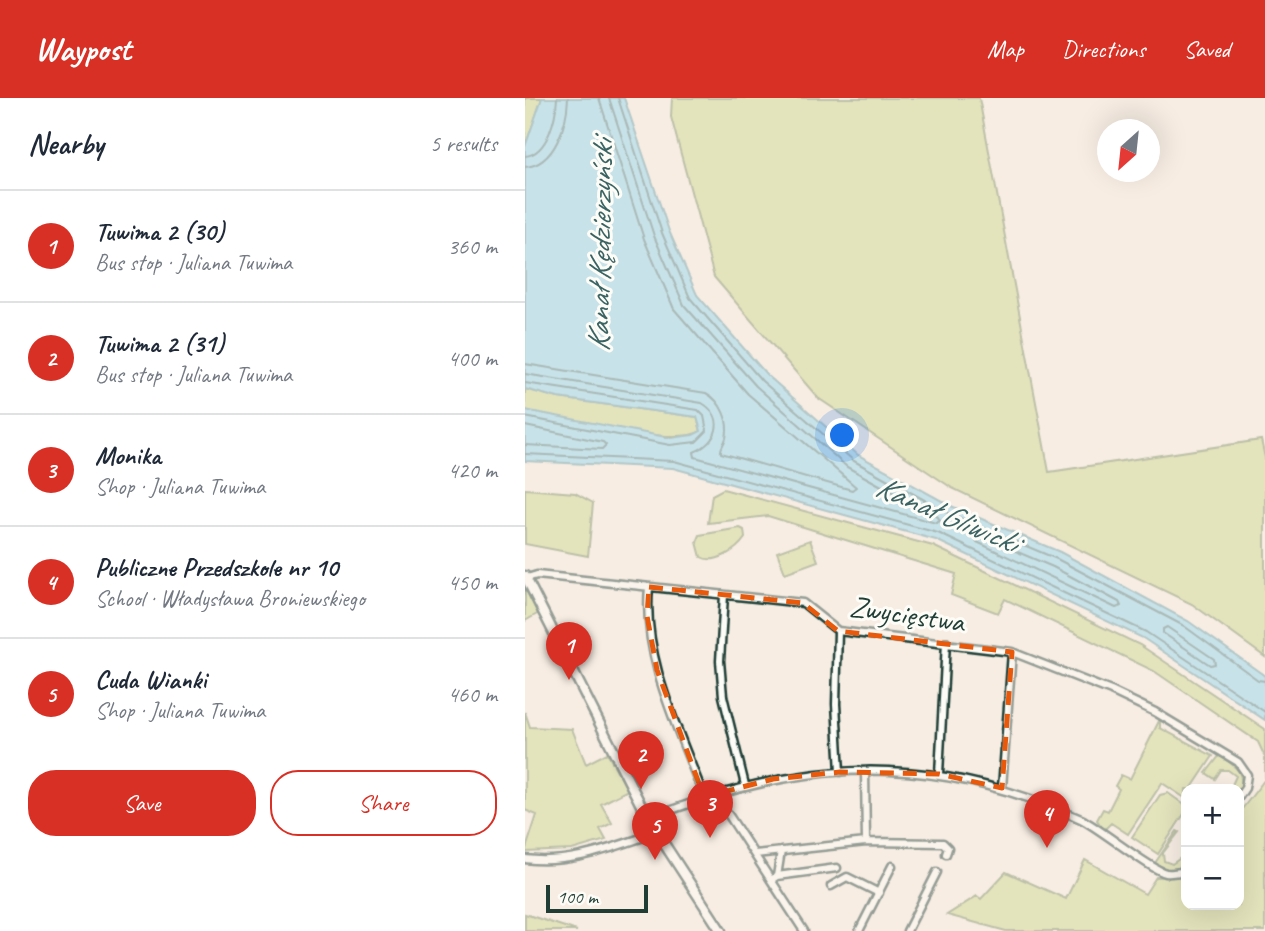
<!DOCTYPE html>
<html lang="en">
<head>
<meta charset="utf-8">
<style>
	body { margin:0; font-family:Caveat,sans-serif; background:#f2f2f3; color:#1f2937 }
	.controls { position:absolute; right:21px; bottom:21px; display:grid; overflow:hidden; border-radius:14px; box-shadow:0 7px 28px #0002 }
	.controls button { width:63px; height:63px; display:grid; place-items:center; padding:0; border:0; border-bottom:2px solid #e0e1e3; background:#fff; color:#1f2937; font:35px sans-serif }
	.compass { position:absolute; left:572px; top:21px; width:63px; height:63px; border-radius:50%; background:#fff; box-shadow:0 7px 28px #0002; rotate:207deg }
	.scale { position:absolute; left:21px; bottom:18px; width:102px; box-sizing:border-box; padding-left:7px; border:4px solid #1f3d34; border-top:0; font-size:19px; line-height:24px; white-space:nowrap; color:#1f3d34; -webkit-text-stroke:5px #fdfcf7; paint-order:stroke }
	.you { position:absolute; left:318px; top:338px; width:24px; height:24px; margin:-18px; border:5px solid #fff; border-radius:50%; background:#1a73e8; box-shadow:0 0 0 10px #1a73e833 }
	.badge { display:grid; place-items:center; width:46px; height:46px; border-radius:50%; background:#d93025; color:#fff; font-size:23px; font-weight:700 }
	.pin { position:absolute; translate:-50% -58px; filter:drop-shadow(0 2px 4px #0008) }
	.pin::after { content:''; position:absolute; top:37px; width:24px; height:21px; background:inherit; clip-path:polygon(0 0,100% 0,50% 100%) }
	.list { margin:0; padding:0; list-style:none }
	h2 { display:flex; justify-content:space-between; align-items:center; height:91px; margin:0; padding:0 28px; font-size:30px }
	h2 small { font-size:23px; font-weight:400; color:#747a83 }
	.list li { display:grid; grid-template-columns:46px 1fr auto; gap:21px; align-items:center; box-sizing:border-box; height:112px; padding:0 28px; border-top:2px solid #e0e1e3 }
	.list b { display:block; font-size:26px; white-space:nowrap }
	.list p { margin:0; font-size:23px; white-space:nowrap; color:#747a83 }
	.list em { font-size:23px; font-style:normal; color:#747a83 }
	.actions { display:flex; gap:14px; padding:21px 28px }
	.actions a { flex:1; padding:16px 0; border:2px solid #d93025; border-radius:28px; text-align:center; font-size:24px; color:#d93025 }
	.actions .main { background:#d93025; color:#fff }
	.map { position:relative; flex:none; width:740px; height:833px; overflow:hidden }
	header { display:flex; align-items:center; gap:42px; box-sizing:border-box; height:98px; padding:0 35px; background:#d93025; color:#fff }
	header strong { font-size:33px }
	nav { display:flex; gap:38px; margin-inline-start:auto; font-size:24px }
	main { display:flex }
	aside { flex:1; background:#fff }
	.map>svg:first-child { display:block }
	.green { fill:#cbd98d; stroke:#758b60; stroke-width:2 }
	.water { fill:#8dd6ef; stroke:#6199a4; stroke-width:2 }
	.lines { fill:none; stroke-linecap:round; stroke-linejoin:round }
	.shore { stroke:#4b7a7f; stroke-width:2 }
	.minor-casing { stroke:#1f3d34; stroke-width:11 }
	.tertiary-casing { stroke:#1f3d34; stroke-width:13 }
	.minor { stroke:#fdfcf7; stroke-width:6 }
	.tertiary { stroke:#fdfcf7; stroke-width:8 }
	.marked { fill:none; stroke:#e8590c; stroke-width:5; stroke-dasharray:14 9; stroke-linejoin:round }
	.labels { text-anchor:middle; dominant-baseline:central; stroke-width:6; stroke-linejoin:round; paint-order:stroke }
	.street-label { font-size:30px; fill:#1f3d34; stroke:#fdfcf7 }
	.water-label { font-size:32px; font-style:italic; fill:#3a6363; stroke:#fdfcf7 }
</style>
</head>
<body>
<header>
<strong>Waypost</strong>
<nav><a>Map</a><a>Directions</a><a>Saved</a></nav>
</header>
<main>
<aside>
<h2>Nearby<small>5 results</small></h2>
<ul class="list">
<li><span class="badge">1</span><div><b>Tuwima 2 (30)</b><p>Bus stop · Juliana Tuwima</p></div><em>360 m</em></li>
<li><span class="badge">2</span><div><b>Tuwima 2 (31)</b><p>Bus stop · Juliana Tuwima</p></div><em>400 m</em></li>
<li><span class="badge">3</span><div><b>Monika</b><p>Shop · Juliana Tuwima</p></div><em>420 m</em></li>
<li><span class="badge">4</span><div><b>Publiczne Przedszkole nr 10</b><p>School · Władysława Broniewskiego</p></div><em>450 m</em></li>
<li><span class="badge">5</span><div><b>Cuda Wianki</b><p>Shop · Juliana Tuwima</p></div><em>460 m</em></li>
</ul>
<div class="actions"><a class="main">Save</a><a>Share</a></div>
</aside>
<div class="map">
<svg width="740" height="833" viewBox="0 0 740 833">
	<rect width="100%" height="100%" fill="#f7ede3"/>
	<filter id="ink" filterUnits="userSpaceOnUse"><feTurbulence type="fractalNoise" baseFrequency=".0143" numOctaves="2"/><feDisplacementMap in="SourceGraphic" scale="14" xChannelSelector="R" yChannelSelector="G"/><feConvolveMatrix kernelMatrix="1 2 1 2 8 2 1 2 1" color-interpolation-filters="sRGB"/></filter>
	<g filter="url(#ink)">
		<!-- green -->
		<path class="green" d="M0 0H17L0 49Z
			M147 0H454L524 374 736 342 740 360V559L667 506 427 390 293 300 189 179 146 19Z
			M0 291 33 300 172 319 176 333C149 349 48 322 13 316L0 312Z
			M0 391 50 395 68 405 63 458 0 446Z
			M198 391 408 448 615 547 740 631V833H481L422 817 452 798 456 801 481 774 541 801 560 762 620 796 631 779 661 778V807H714V715L740 681V659L733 644 629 573 480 501 473 515 426 497 431 476 243 418 183 425 187 397Z
			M215 430 219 432 220 440C212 452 190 467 176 459L172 444 175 437Z
			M285 442 293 463 260 475 252 454Z
			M0 479 19 512 0 523Z
			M0 614 5 629 47 631 61 666 82 655 103 692 76 706 87 725 75 731 81 742 47 752 0 754 12 717 0 712Z
			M635 621V630L688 658 666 691H661L660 700 637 685 603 736 586 725 579 732 572 722 578 711 583 713 594 691 590 688 596 677 605 681Z
			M695 657C708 667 722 675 714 693L705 691 711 678 703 672H696L690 681 681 675Z
			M643 695 661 708V713L633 756 607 739 635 697Z
			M652 733 654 734 638 755 639 763 647 766 657 759 660 764C652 774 639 773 630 765Z
			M0 816 52 833H0Z"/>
		<!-- water -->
		<path class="water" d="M17 0H99L144 133 172 197 242 277 333 357 426 408 535 454 663 523 740 578V622L618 540 411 442 148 370 0 363V312L146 340 168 337 176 333 172 319 33 300 0 291V49Z"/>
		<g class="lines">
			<!-- shore -->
			<path class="shore" d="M93 0 137 135 165 200 237 283 329 363 423 415 532 461 659 528 733 582 740 583
				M0 58C23 56 31 19 32 0
				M0 69C30 67 42 26 43 0
				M0 266 181 295C196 303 205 323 201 340 199 347 195 349 196 355L327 392 331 389 223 296 149 211 119 141 74 0
				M0 276 177 305C202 320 192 345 169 354L170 359 411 425 415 423 413 419 322 369 231 288 159 207 129 138 84 0
				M0 285 173 312 179 318 182 333 171 344 145 347 0 319
				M0 328 78 344 81 347 77 351 0 347
				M0 356 149 363 413 435 621 534 740 614
				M455 438 528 469 594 504 596 508 591 510 452 444 450 439Z
				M642 529 689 561 690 566 685 567 638 535V531Z"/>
			<!-- minor casing -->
			<g class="minor-casing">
				<path id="minor" d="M2 480 12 477 278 505 313 533 487 554 586 593 630 614 713 664 722 677 720 690 714 699
					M124 489C117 561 154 632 179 699
					M199 497 195 563 198 598 220 687
					M313 533 311 606 315 674
					M340 673 341 744
					M414 676 421 544
					M477 690 487 554
					M190 696 279 833
					M123 721C276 660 404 653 556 721 576 731 626 772 641 775 645 776 652 774 657 774L661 768
					M230 756 341 744 418 745 423 750 421 756
					M0 761C47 767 87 749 131 735
					M252 778 256 753
					M246 782 252 778 312 770
					M306 788 322 779 354 795
					M334 833 367 768
					M382 833 412 774"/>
			</g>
			<!-- tertiary casing -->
			<g class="tertiary-casing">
				<path id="tertiary" d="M0 478 123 721 196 833"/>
			</g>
			<!-- minor -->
			<use href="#minor" class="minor"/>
			<!-- tertiary -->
			<use href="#tertiary" class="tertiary"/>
		</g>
	</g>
	<!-- marked area -->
	<path d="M0 0H740V833H0ZM124 489 278 505 313 533 487 554 477 690 414 676 315 674 248 681 179 699 132 572 122 518Z" fill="#f7ede3" fill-opacity=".55" fill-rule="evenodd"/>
	<path class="marked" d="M124 489 278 505 313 533 487 554 477 690 414 676 315 674 248 681 179 699 132 572 122 518Z"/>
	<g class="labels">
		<!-- street labels -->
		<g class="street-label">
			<text transform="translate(382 516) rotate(8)">Zwycięstwa</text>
		</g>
		<!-- water labels -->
		<g class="water-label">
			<text transform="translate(75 148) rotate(-89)">Kanał Kędzierzyński</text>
			<text transform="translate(422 416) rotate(23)">Kanał Gliwicki</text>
		</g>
	</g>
</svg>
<div class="controls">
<button>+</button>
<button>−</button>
</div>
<svg class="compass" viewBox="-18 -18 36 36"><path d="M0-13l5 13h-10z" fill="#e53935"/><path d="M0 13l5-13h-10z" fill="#747a83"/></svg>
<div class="scale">100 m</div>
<div class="you"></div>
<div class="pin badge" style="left:44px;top:582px">1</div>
<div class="pin badge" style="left:116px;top:691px">2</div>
<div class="pin badge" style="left:185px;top:740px">3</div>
<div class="pin badge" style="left:522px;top:750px">4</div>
<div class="pin badge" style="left:130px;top:762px">5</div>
</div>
</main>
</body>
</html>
